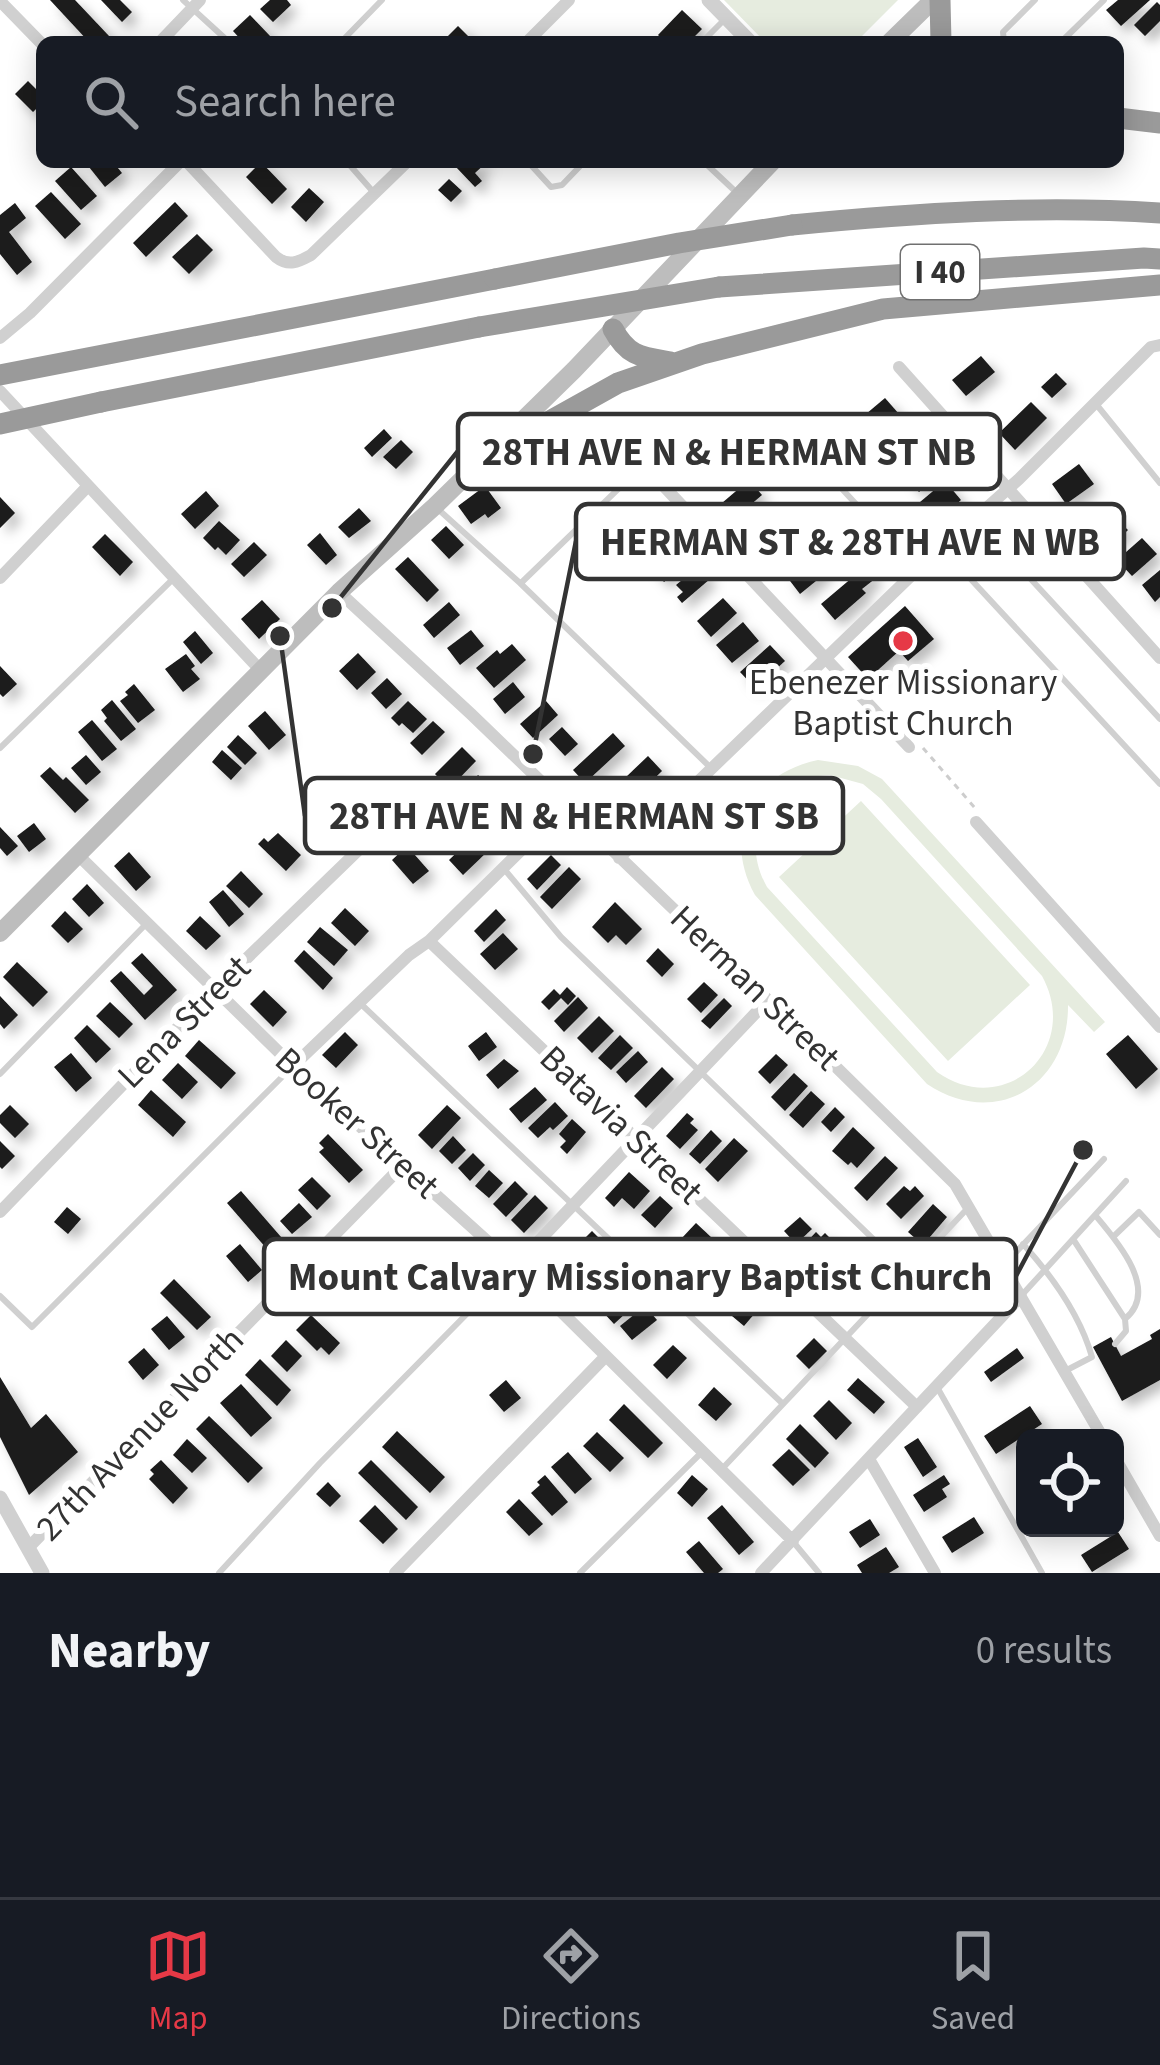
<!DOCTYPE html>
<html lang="en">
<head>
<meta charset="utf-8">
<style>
	body { margin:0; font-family:"Source Sans 3",sans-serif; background:#20242c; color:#f1f3f6 }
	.controls { position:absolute; right:36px; bottom:36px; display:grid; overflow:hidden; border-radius:18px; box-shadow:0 6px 30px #0003 }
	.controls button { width:108px; height:108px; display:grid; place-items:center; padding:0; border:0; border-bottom:3px solid #363941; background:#171b24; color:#f1f3f6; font:60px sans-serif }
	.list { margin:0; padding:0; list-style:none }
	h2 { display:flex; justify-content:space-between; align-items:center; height:156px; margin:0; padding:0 48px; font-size:51px }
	h2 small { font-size:39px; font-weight:400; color:#9ea1a6 }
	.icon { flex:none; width:66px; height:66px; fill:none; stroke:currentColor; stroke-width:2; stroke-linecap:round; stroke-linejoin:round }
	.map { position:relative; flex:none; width:1160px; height:1573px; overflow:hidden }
	.search { position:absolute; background:#171b24; box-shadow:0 6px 30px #0003; left:36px; right:36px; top:36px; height:132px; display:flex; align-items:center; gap:30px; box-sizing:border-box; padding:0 42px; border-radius:18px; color:#9ea1a6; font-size:45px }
	.sheet { height:324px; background:#171b24 }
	nav { display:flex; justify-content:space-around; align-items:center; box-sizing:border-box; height:168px; border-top:3px solid #363941; background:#171b24; font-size:33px; color:#9ea1a6 }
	nav a { display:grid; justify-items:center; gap:6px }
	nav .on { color:#e63946 }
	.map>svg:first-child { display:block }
	.green { fill:#e6ecdf; fill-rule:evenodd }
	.building { fill:#1a1a1a; filter:url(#shadow) }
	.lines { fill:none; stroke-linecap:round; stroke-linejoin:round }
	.path { stroke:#cdcdcd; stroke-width:3; stroke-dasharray:6 6; stroke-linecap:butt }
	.service { stroke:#d0d0d0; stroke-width:6 }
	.minor { stroke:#d0d0d0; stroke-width:12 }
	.tertiary { stroke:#d0d0d0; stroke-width:15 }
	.secondary { stroke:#bdbdbd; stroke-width:18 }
	.motorway { stroke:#9a9a9a; stroke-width:21 }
	.motorway-bridge { stroke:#9a9a9a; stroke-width:21 }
	.poi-dot { fill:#e63946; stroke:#fff; stroke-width:4.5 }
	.labels { text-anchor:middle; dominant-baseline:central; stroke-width:12; stroke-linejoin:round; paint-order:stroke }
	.shield { fill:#fff; stroke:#707070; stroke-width:3 }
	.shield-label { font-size:33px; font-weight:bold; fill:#333 }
	.poi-label { font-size:36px; fill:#333; stroke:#fff }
	.street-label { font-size:36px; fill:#333; stroke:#fff }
	.leader { fill:none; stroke:#333; stroke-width:4.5 }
	.callout-dot { fill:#333; stroke:#fff; stroke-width:4.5 }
	.callout { fill:#fff; stroke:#333; stroke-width:4.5 }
	.callout-label { font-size:39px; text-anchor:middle; font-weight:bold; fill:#333 }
</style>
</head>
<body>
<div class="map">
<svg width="1160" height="1573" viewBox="0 0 1160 1573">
	<defs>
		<filter id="shadow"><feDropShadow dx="7" dy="7" stdDeviation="6" flood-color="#0004"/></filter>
	</defs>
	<rect width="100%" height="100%" fill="#fff"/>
	<!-- green -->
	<path class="green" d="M724 0H898L856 42H765Z
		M818 760 858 766 882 779 1105 1022 1094 1032 1068 1005C1069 1085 996 1130 927 1084L755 895C722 835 750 774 818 760ZM830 775 863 784 881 799 1042 976C1082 1049 1005 1120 937 1072L767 887C737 834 769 777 830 775Z
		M861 801 1030 985 948 1061 779 877Z"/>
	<!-- building -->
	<path class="building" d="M50 0H75L109 36 102 42H89Z
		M101 0H120L132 12 122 22Z
		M270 0H287L291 5 273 22 260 9Z
		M1118 0H1150L1121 26 1106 10Z
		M1157 2 1160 5V21L1145 36 1134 25Z
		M682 10 702 29 689 42H665L658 35Z
		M250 15 271 37 266 42H243L233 31Z
		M458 26 474 42H442Z
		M28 81 42 95V103L33 112 15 94Z
		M85 162H113L122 173 105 187Z
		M261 162 287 189 272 204 246 177Z
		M459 162H487L475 173 482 181 475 187 455 166Z
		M71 167 97 196 81 210 55 181Z
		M449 179 462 191 451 202 438 190Z
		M309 188 324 202 306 222 291 207Z
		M51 192 81 224 65 239 35 206Z
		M175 202 188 216 146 257 133 243Z
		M15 203 26 218 9 232 32 262 17 275 0 254V215Z
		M197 234 213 250 189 274 172 257Z
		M981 356 995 372 966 396 952 380Z
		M1056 373 1067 384 1052 398 1041 387Z
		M885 398 899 414 867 441 853 425Z
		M1031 402 1047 418 1015 450 999 433Z
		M384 429 392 438 372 457 364 448Z
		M401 440 413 452 396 469 383 457Z
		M926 460 939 474 919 492 906 478Z
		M1079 464 1094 484 1066 504 1052 484Z
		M749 480 762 495 735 518 722 503Z
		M945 481 961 500 924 532 907 513Z
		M485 486 501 508 488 518 485 514 471 524 458 506Z
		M206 491 219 506 195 529 181 514Z
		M0 497 15 513 0 528Z
		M359 508 371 521 349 538 338 527Z
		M1114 517 1128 530 1109 548 1096 535Z
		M219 521 240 540 226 555 218 547 215 550 203 538Z
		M446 526 464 545 449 559 431 540Z
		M320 533 337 555 326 565 307 545Z
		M105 534 133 562 120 576 92 547Z
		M1142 538 1157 554 1132 576 1117 560Z
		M254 542 267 555 244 577 231 564Z
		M667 547 683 566 664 582 648 563Z
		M813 555 827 572 800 594 787 577Z
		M408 557 439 590 427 602 395 569Z
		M699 566 710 579 682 603 677 597 683 592 676 585Z
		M866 566 876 578 862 589 866 593 835 620 821 604Z
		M1160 570V597L1155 602 1142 585Z
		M723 598 737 613 711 637 697 621Z
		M262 600 280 619 259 639 241 619Z
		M449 602 460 615 434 638 423 625Z
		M905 606 934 639 908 661 899 651 868 679 848 657Z
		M743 622 759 641 732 663 716 645Z
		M471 630 484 646 460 665 447 648Z
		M195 631 213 653 201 664 183 642Z
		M512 644 526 660 494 688 476 668 497 650 500 654Z
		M770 645 785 661 755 688 740 672Z
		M358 653 376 672 357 690 339 671Z
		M186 654 195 666 191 669 200 679 183 692 165 669Z
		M0 666 17 684 3 697 0 694Z
		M387 678 402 694 386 709 371 693Z
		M513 682 525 697 505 714 493 699Z
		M134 684 155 710 138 723 120 701 128 695 125 692Z
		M112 700 136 729 121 741 104 721 107 718 101 710Z
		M408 701 427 719 413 733 402 723 399 726 391 718Z
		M546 701 558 715 533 738 520 724Z
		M265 711 286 735 269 750 248 726Z
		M92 720 117 749 102 761 78 732Z
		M433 721 445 732 422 755 410 743Z
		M562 727 578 744 565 756 549 739Z
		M613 733 625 746 585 783 573 770Z
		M238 735 257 753 245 765 227 747Z
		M462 747 476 761 449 789 435 774Z
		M222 750 242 768 231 780 212 762Z
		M86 755 101 772 86 785 71 768Z
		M648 756 662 771 619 813 604 798Z
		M50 767 63 780 66 777 89 800 75 813 40 776Z
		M478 775 497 792 483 808 463 792Z
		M333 776 349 793 335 807 319 790Z
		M34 823 46 839 29 852 17 836Z
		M0 827 18 846 7 856 0 848Z
		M278 833 301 855 286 871 258 844 264 838 268 842Z
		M474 836 488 851 463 875 449 860Z
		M407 846 429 871 413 884 392 860Z
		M129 852 151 877 136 891 114 866Z
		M551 855 561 865 537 890 527 879Z
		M569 867 581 879 552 909 540 897Z
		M241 871 263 894 249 908 226 886Z
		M87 884 104 903 89 917 72 899Z
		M223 890 244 914 229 927 209 902Z
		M615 902 642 929 626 945 616 935 608 943 592 927Z
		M345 908 369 931 355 946 331 923Z
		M496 909 506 920 484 942 474 931Z
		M65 911 83 929 68 943 51 926Z
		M200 916 221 936 206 950 186 931Z
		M320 927 348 950 334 966 307 942Z
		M503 933 518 949 495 970 480 954Z
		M658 948 674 964 662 977 646 961Z
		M304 950 333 978 323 990 294 961Z
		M142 953 177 990 145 1020 110 981 121 971 144 995 153 986 131 963Z
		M17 962 48 992 33 1007 3 977Z
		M704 982 718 995 701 1013 687 999Z
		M567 987 576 996 568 1005 561 998 549 1010 541 1002 554 989 560 995Z
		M264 990 287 1012 273 1027 250 1004Z
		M0 996 18 1015 4 1029 0 1024Z
		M578 997 588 1008 564 1032 554 1021Z
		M724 998 732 1006 710 1029 701 1021Z
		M110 1002 133 1024 119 1038 96 1016Z
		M599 1016 614 1031 592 1053 577 1038Z
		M87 1025 111 1049 96 1063 74 1038Z
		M345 1032 358 1045 336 1068 322 1055Z
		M486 1032 497 1047 479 1061 468 1046Z
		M620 1035 633 1048 611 1070 598 1058Z
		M1128 1035 1158 1069 1136 1089 1106 1054Z
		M199 1040 236 1073 221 1089 185 1056Z
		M638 1051 648 1062 626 1083 616 1072Z
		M71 1053 92 1078 76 1092 54 1067Z
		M776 1054 788 1065 770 1084 758 1072Z
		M504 1059 519 1071 498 1089 486 1075Z
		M178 1063 198 1082 182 1099 162 1080Z
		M662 1067 674 1079 646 1108 634 1096Z
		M794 1073 808 1086 785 1111 771 1097Z
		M535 1087 547 1100 521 1123 509 1109Z
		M151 1090 186 1122 173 1137 138 1105Z
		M811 1091 825 1104 803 1128 789 1115Z
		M555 1102 568 1116 553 1130 550 1127 538 1138 528 1128Z
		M10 1105 29 1124 15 1138 0 1123V1115Z
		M447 1105 461 1118 432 1149 418 1135Z
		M835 1107 845 1117 831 1132 821 1122Z
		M687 1113 694 1119 690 1123 698 1130 680 1149 666 1136Z
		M572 1119 586 1132 567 1154 560 1147 566 1141 559 1134Z
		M853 1127 875 1148 857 1168 851 1162 848 1165 832 1151Z
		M711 1130 722 1141 700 1164 689 1154Z
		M328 1134 363 1170 349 1183 319 1152 324 1148 319 1143Z
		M453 1136 466 1150 452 1164 439 1151Z
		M734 1138 748 1151 718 1182 705 1169Z
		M0 1141 15 1156 2 1169 0 1167Z
		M473 1153 485 1165 470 1181 458 1168Z
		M885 1156 898 1168 867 1201 854 1188Z
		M489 1170 503 1183 489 1198 475 1186Z
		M629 1172 650 1191 634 1209 622 1198 614 1207 605 1198Z
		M312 1177 331 1196 317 1210 298 1190Z
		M515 1181 528 1194 506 1217 493 1204Z
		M904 1186 910 1191 915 1186 924 1196 901 1219 886 1204Z
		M241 1191 288 1245 274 1257 227 1203Z
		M535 1195 548 1208 524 1233 511 1220Z
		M660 1196 673 1208 655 1228 641 1215Z
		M299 1203 312 1217 292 1234 280 1221Z
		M933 1204 947 1217 923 1245 908 1232Z
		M67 1207 81 1219 68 1234 54 1222Z
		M800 1217 812 1229 796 1244 784 1231Z
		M696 1223 712 1238 691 1260 686 1255 676 1266 665 1256Z
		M592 1231 605 1244 589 1259 597 1266 591 1272 571 1252Z
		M816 1232 821 1237 825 1233 832 1240 810 1263 798 1251Z
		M240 1244 262 1270 248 1282 226 1256Z
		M174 1279 211 1317 197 1330 160 1293Z
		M628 1287 640 1300 614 1324 602 1311Z
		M749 1296 761 1306 744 1326 732 1316Z
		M645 1306 657 1320 632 1340 620 1326Z
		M311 1315 340 1343 329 1355 321 1347 317 1351 296 1330Z
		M167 1316 185 1337 169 1350 151 1329Z
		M1160 1329V1380L1122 1401 1093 1347 1111 1337 1121 1356 1152 1339 1150 1335Z
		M814 1338 827 1351 809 1369 796 1356Z
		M286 1340 302 1356 287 1372 271 1356Z
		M673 1345 687 1358 667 1379 653 1365Z
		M144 1348 159 1365 143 1380 128 1362Z
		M1017 1348 1024 1358 991 1382 984 1372Z
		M260 1359 291 1390 277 1406 245 1375Z
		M0 1377 31 1428 46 1414 78 1452 29 1495 0 1437Z
		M858 1378 885 1402 874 1414 847 1390Z
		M506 1380 521 1398 504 1412 489 1395Z
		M241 1384 272 1418 251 1437 220 1403Z
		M714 1387 732 1404 716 1421 698 1405Z
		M829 1400 852 1423 836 1440 813 1416Z
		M624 1404 663 1443 648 1458 609 1420Z
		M1030 1406 1042 1424 996 1454 984 1436Z
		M209 1416 263 1468 248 1483 196 1429Z
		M800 1424 829 1453 815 1468 786 1439Z
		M397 1431 445 1477 430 1493 382 1447Z
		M597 1432 624 1458 610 1472 583 1446Z
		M918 1438 937 1467 923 1477 904 1447Z
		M187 1439 207 1458 192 1473 173 1455Z
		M789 1449 810 1470 793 1486 772 1465Z
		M568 1452 592 1479 575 1494 551 1467Z
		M161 1460 188 1488 173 1504 149 1479 154 1474 150 1470Z
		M371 1460 418 1507 406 1520 358 1473Z
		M545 1475 568 1502 552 1516 531 1493 540 1485 537 1482Z
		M692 1475 708 1489 692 1507 677 1493Z
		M944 1475 950 1484 942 1489 947 1497 924 1512 913 1495Z
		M328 1482 341 1496 330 1507 316 1494Z
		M519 1499 543 1524 529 1536 506 1512Z
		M375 1505 398 1529 383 1544 359 1521Z
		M722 1505 754 1542 739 1555 707 1518Z
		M974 1517 984 1533 952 1553 942 1537Z
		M870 1519 880 1535 860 1548 849 1532Z
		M1118 1532 1129 1549 1092 1572 1081 1555Z
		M699 1541 723 1569 718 1573H704L686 1552Z
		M886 1547 899 1567 889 1573H862L857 1565Z"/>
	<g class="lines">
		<!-- path -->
		<path class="path" d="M923 748 975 808"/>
		<!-- service -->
		<path class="service" d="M183 0 229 42
			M341 42 382 0
			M702 42 724 20
			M1004 42 1003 32 1035 0
			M1061 42 1104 0
			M347 162 375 194
			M704 162 736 192
			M529 163 551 187 562 185 584 162
			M1096 404 1160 483
			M794 437 917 570
			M439 510 520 583 711 768
			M977 521 1160 719
			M942 548 1160 784
			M521 583 643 465
			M0 748 173 579
			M505 870 561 937 927 1291
			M362 1005 783 1404
			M0 1074 147 923
			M1113 1237 1139 1212 1160 1235
			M1073 1239 1125 1319C1160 1290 1117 1241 1095 1215
			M1023 1244C1052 1276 1080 1315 1092 1357L1065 1371
			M1003 1266 1104 1159
			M0 1296 32 1327 293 1066
			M1021 1296 1126 1181
			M1115 1344 1126 1331 1125 1319
			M937 1387 1042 1573
			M721 1470 966 1210
			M795 1544 819 1573
			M219 1573 320 1463 512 1268
			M580 1573 702 1452"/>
		<!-- minor -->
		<path class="minor" d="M0 1 42 44
			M160 42 200 0
			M527 42 569 0
			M187 162 276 257C289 267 298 262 311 255L407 162
			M0 338 30 313 180 162
			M899 367 1160 658
			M0 391 262 672
			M609 428 909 747
			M0 578 87 487
			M339 592 471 714 768 1000 955 1184 1103 1438
			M976 822 1160 1027
			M78 855 293 1066 515 1266 793 1541
			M619 858 917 570 1019 479 1151 347 1160 345
			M429 941 917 1407
			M293 1066 409 955 429 941 565 807
			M0 1212 215 989 373 836
			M515 1266 768 1000
			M1115 1458 1160 1536
			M869 1459 935 1573
			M29 1547 402 1166
			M395 1573 605 1357
			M761 1573 1021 1296"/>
		<!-- tertiary -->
		<path class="tertiary" d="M709 0 750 42
			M0 1498 42 1573"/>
		<!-- secondary -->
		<path class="secondary" d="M890 42 933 0
			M0 933 339 592 435 506 574 370 772 162"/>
		<!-- motorway -->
		<path class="motorway" d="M940 0 941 42
			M1118 118 1160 123
			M792 225C915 213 1037 205 1160 213
			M719 287 1144 258 1160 259
			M613 329C628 357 642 357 671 362
			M0 375 495 279
			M101 402 479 327
			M480 460 618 383 702 354 883 309 1160 285"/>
		<!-- motorway-bridge -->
		<path class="motorway-bridge" d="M495 279 679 243 792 225
			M479 327 719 287
			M0 424 101 402"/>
	</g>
	<!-- markers -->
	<circle class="poi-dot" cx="903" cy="641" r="12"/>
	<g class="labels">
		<!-- shield labels -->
		<rect class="shield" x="901" y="245" width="78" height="54" rx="9"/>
		<g class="shield-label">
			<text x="940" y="272">I 40</text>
		</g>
		<!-- poi labels -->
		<g class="poi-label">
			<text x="903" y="682">Ebenezer Missionary<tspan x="903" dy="41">Baptist Church</tspan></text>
		</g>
		<!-- street labels -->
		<g class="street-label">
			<text transform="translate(755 988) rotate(44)">Herman Street</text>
			<text transform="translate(184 1022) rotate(-45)">Lena Street</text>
			<text transform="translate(357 1123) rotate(42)">Booker Street</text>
			<text transform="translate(621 1125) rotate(44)">Batavia Street</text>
			<text transform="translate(140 1434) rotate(-46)">27th Avenue North</text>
		</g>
	</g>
	<!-- callouts -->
	<path class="leader" d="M332 608L458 451M533 754L576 541M280 636L305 816M1083 1150L1016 1276"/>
	<g class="callout-dot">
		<circle cx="332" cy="608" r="12"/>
		<circle cx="533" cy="754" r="12"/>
		<circle cx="280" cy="636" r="12"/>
		<circle cx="1083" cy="1150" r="12"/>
	</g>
	<g class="callout">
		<rect x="458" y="414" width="542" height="75" rx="12"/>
		<rect x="576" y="504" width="548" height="75" rx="12"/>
		<rect x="305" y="778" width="538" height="75" rx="12"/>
		<rect x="264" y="1239" width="752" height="75" rx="12"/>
	</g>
	<g class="callout-label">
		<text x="729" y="465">28TH AVE N &amp; HERMAN ST NB</text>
		<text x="850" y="555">HERMAN ST &amp; 28TH AVE N WB</text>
		<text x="574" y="829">28TH AVE N &amp; HERMAN ST SB</text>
		<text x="640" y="1290">Mount Calvary Missionary Baptist Church</text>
	</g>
</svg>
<div class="controls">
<button><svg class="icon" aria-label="locate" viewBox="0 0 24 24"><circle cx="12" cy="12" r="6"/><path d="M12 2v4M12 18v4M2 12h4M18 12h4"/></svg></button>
</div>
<div class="search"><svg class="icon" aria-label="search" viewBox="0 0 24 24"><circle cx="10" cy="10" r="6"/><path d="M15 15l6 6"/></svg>Search here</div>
</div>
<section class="sheet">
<h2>Nearby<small>0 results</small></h2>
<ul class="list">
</ul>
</section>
<nav>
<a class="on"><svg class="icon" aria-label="map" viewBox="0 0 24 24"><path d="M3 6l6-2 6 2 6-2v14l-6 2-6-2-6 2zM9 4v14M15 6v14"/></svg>Map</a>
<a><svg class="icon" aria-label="directions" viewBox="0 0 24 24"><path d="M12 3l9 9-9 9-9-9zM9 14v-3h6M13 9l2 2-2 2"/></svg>Directions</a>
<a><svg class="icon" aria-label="saved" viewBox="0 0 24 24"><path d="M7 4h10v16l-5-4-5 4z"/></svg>Saved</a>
</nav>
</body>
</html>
